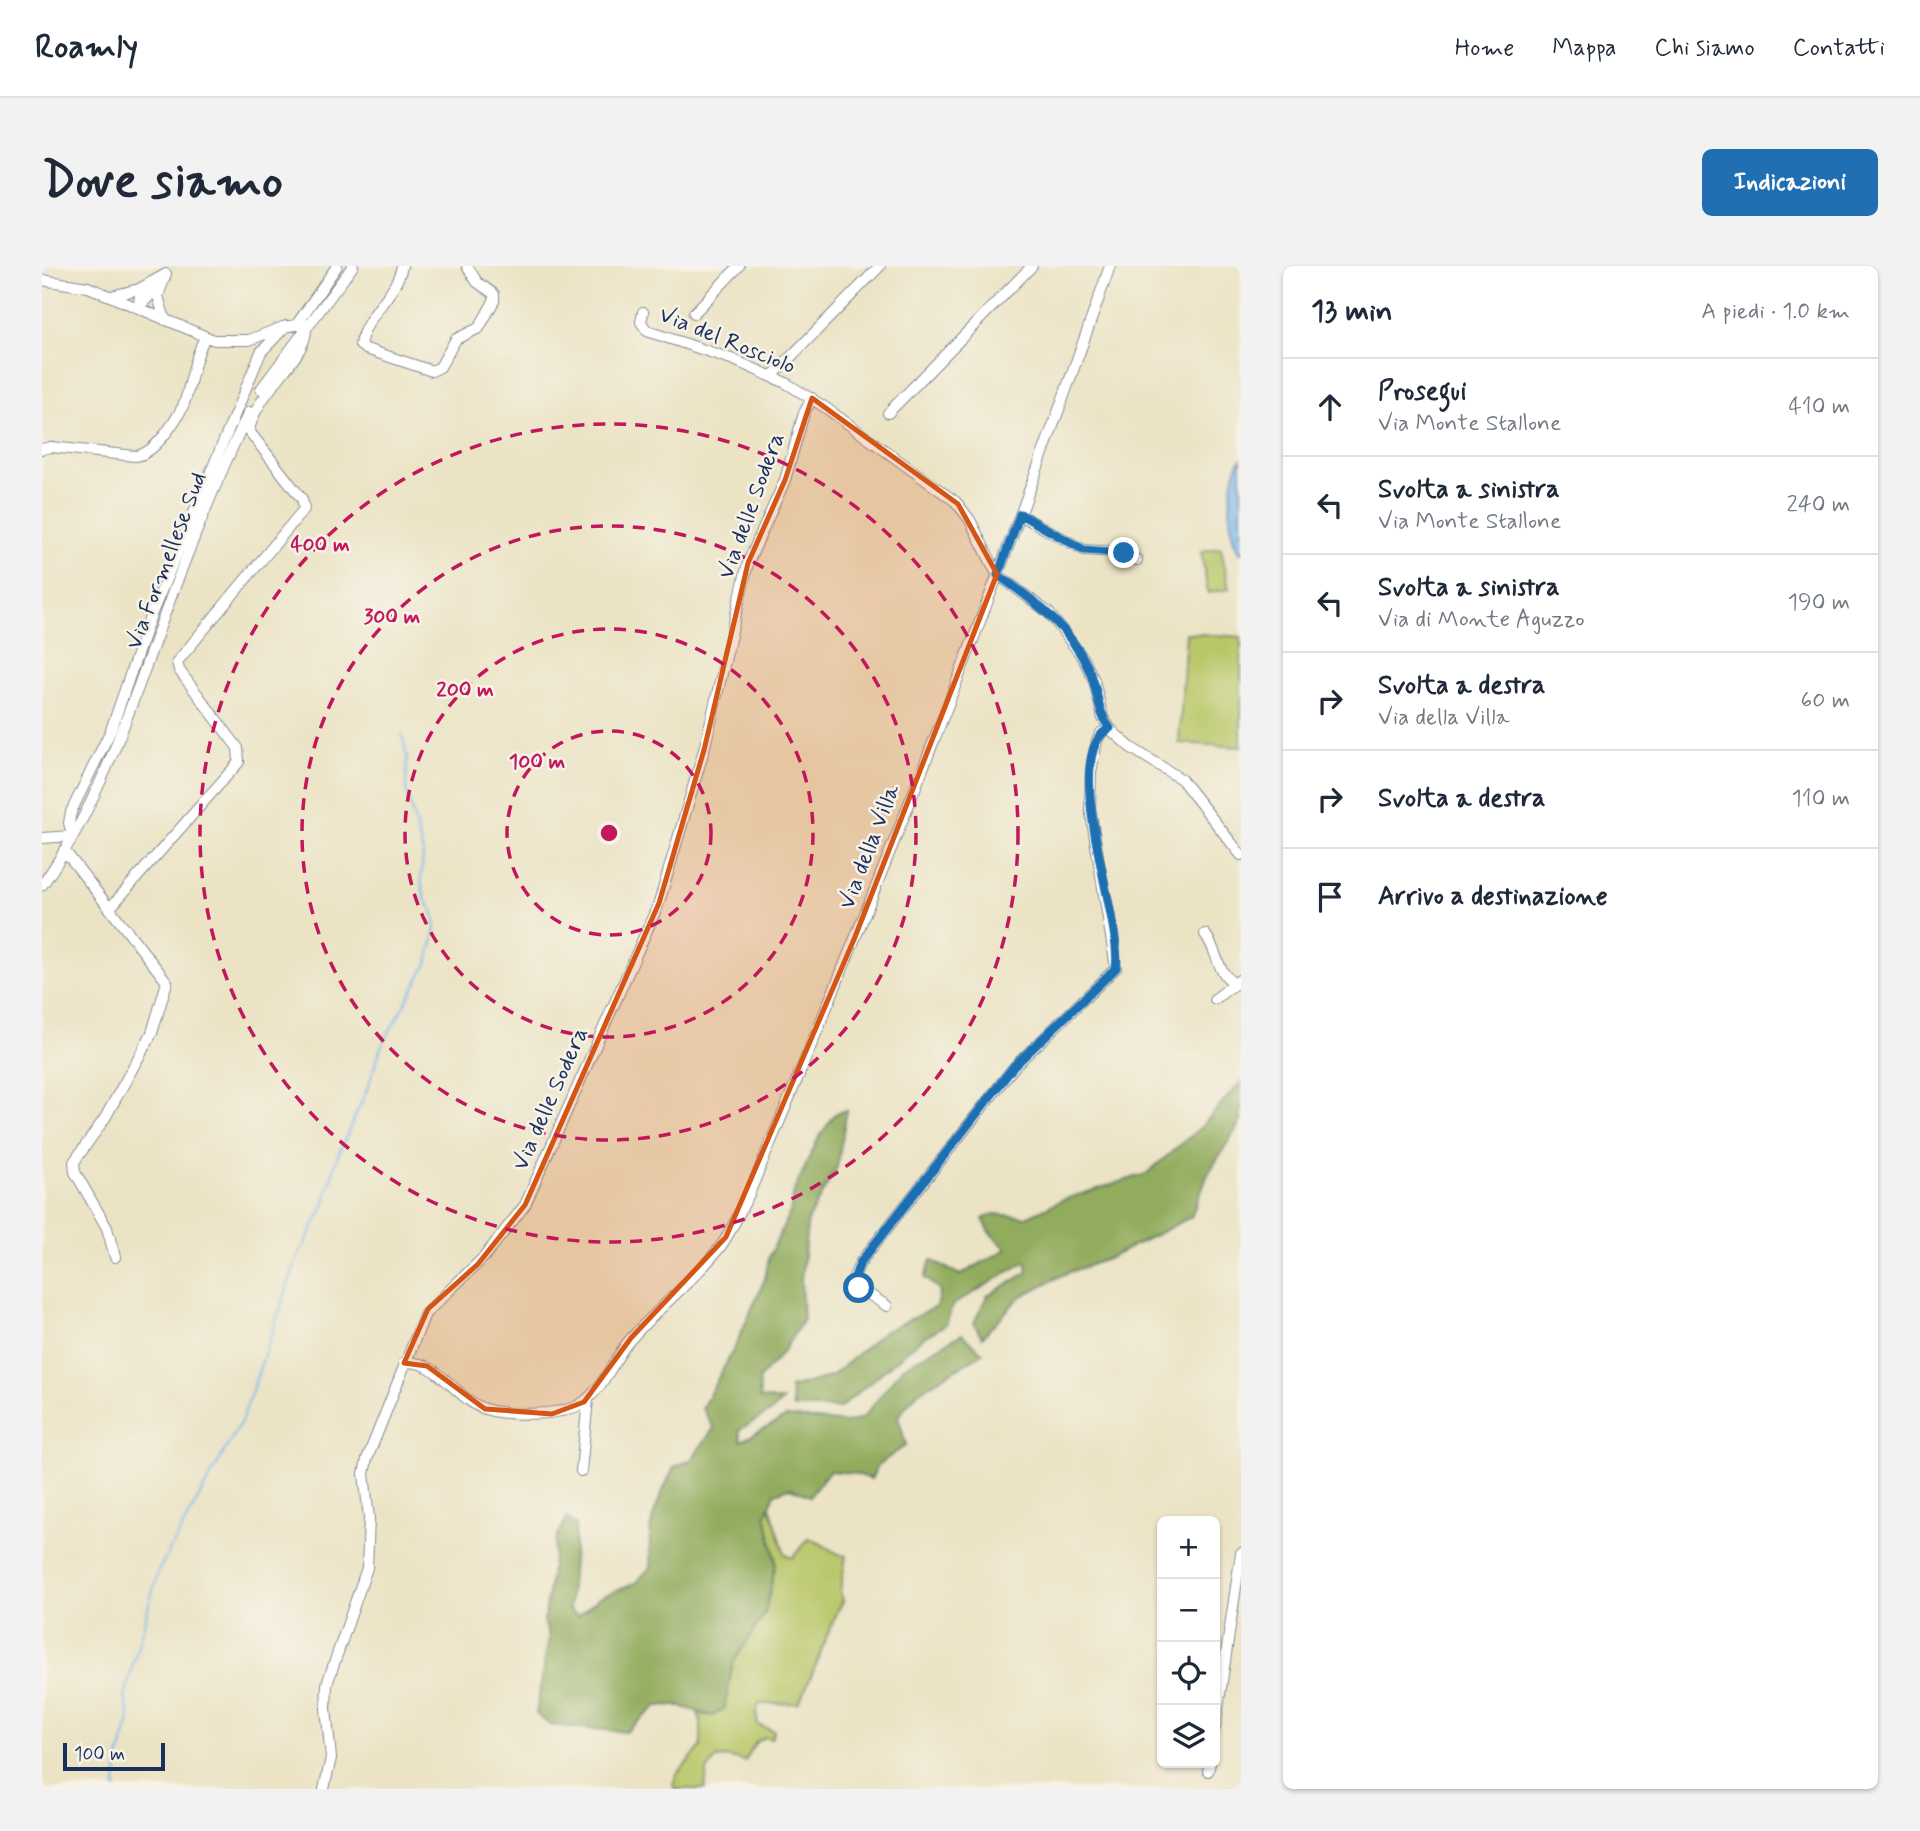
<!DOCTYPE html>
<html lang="it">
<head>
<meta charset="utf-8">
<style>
	body { margin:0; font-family:Mynerve,sans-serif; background:#f2f2f3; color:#1f2937 }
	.controls { position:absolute; right:21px; bottom:21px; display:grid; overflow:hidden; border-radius:10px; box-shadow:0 2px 5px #0004 }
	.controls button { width:63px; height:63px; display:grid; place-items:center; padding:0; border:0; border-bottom:2px solid #e0e1e3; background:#fff; color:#1f2937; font:35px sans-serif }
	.scale { position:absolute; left:21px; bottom:18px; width:102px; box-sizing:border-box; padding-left:7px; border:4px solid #1b2f5e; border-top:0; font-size:19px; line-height:24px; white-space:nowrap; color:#1b2f5e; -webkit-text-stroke:5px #f7f3e8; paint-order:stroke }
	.stop { position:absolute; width:21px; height:21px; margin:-16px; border:5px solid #1f6fb2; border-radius:50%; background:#fff }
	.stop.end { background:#1f6fb2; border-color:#fff; box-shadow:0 2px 7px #0008 }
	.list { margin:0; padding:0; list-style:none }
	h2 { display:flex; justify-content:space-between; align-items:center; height:91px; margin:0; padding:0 28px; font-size:30px }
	h2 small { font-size:23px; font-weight:400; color:#747a83 }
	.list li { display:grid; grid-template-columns:46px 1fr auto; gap:21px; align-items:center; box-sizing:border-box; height:98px; padding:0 28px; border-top:2px solid #e0e1e3 }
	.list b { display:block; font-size:26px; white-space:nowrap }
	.list p { margin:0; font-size:23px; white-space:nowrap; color:#747a83 }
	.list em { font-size:23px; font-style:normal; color:#747a83 }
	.icon { flex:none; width:38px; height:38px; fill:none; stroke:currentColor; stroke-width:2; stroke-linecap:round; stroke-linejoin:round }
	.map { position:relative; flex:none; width:1199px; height:1523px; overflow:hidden; border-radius:10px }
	header { display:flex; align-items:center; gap:42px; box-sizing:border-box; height:98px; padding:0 35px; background:#fff; border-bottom:2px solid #e0e1e3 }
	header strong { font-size:33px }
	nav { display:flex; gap:38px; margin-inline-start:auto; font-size:24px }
	.intro { display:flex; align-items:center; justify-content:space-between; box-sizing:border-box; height:168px; padding:0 42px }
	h1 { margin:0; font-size:49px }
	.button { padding:18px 32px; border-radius:10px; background:#1f6fb2; color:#fff; font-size:24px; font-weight:700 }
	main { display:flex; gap:42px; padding:0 42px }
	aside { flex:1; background:#fff; border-radius:10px; box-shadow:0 2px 5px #0004 }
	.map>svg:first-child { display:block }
	.green { fill:#b9c769; stroke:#6a7b64; stroke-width:2 }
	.forest { fill:#92ac5d; stroke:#566e5e; stroke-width:2 }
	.water { fill:#77b6eb; stroke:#4972a4; stroke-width:2 }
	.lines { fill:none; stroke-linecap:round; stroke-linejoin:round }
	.stream { stroke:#77b6eb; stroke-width:2 }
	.minor-casing { stroke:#838991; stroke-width:12 }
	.minor { stroke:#fff; stroke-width:10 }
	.route { stroke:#1f6fb2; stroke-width:9 }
	.marked { fill:#d45514; fill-opacity:0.2; stroke:#d45514; stroke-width:5; stroke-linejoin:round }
	.ring { fill:none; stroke:#c2185b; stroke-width:3.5; stroke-dasharray:12 9 }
	.labels { text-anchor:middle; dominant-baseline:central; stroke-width:5; stroke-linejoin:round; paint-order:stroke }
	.street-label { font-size:23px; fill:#1b2f5e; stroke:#f7f3e8 }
	.centre { fill:#c2185b; stroke:#f7f3e8; stroke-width:3.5 }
	.ring-label { font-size:21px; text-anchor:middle; font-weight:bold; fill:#c2185b; stroke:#f7f3e8; stroke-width:5; stroke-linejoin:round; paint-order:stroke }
</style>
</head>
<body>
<header>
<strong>Roamly</strong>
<nav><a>Home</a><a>Mappa</a><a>Chi siamo</a><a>Contatti</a></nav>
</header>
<div class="intro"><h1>Dove siamo</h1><a class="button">Indicazioni</a></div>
<main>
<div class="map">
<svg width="1199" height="1523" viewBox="0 0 1199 1523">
	<rect width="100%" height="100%" fill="#f7f3e8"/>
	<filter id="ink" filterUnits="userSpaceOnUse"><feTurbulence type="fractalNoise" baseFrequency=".0143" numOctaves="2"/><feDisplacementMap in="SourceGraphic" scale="14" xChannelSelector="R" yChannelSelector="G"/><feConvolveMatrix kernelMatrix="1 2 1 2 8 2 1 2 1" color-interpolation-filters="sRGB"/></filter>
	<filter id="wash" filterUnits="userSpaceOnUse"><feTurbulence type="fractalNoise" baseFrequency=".00686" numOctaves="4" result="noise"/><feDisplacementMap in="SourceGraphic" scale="28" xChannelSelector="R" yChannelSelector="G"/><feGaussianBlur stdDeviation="1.57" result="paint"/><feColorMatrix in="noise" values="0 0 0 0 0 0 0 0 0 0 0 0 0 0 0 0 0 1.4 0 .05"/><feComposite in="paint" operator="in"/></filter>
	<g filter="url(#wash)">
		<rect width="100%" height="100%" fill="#ebe3c4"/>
		<!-- green -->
		<path class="green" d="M1179 282 1187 323 1166 327 1159 285Z
			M1144 367 1199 371V481L1137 477Z
			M727 1237 743 1288 750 1292 767 1273C780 1275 790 1288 804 1290L798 1325 801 1335C783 1367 775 1404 756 1437L717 1438 714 1447 716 1459 732 1465 729 1473 723 1471 714 1476 703 1495 683 1491 674 1493 665 1505 663 1523H633L631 1519 635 1508 659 1481V1457L656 1448 670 1450 682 1443 691 1397 723 1347 734 1297 724 1249Z"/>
		<!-- forest -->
		<path class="forest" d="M1199 816V855L1166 908 1149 951 1065 993 1022 1008 978 1031 940 1071 932 1057 945 1030 986 1006 984 995 911 1039 904 1058 879 1073 798 1142H751L748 1122 790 1110 841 1066 894 1041 898 1024 883 1012 889 994 918 1009 965 983 949 968 941 953 952 948 984 951 1023 933 1104 908 1159 861Z
			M805 844 795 901 766 953 759 1014 761 1054 740 1087 717 1113 718 1132 740 1135 730 1145 697 1164 699 1175 745 1151 805 1157 821 1152 861 1101 920 1068 941 1087 876 1126 856 1150 864 1179 836 1199 829 1213 811 1207 787 1205 768 1230 748 1222 733 1227 724 1249 734 1297 723 1347 691 1397 682 1443 670 1450 634 1439 615 1440 584 1466 508 1459 494 1448 507 1371 502 1355 514 1273 525 1252 534 1259 527 1343 536 1350 558 1331 592 1318 609 1301C604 1254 613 1243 632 1201L649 1194 672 1162 660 1142 693 1081 723 1013 727 991 749 944 752 925 777 871 794 847Z"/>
		<!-- water -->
		<path class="water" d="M1199 193V287C1183 273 1186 209 1199 193Z"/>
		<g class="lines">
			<!-- stream -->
			<path class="stream" d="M74 1523 76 1496 88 1453 83 1431 87 1413 116 1305 200 1154 255 993 282 940 295 891 325 824 339 781 386 696 394 663 392 647 383 633 379 614 381 586 364 524 365 491 360 468"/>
		</g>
	</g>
	<g filter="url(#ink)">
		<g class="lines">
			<!-- minor casing -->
			<g class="minor-casing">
				<path id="minor" d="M360 0C354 30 323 49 318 79L324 83 390 105 398 101 414 73 437 62 452 35V28L435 16 425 0
					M0 14 46 21 172 74H207L241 61 269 57
					M105 22 98 30 96 42 117 20
					M70 30 97 23 124 8 116 30 123 54
					M601 46 599 56 605 65 692 94 744 117 784 142 914 236 928 254 955 308 1007 347 1041 392 1052 414 1061 452 1070 465 1088 481 1139 513 1199 589
					M652 47 697 0
					M255 58 295 0
					M730 110 838 0
					M219 123 311 0
					M846 147 990 0
					M0 183 9 181 93 190C112 189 133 156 141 140 150 118 150 96 163 71
					M978 249 1042 284 1077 286 1095 294
					M0 572 30 570 27 557 29 546 69 464 107 354 219 86 244 60
					M22 584 125 716 110 767 63 852 32 896 33 906 65 962 73 991
					M0 619C56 541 87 447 119 358 145 287 174 214 207 146
					M68 642 197 496 196 482 137 404 135 396 262 243 260 233 207 165C213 127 263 94 264 64
					M1163 668C1176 685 1174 706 1193 718
					M1173 733 1199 713
					M845 1040 814 1020 812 1011 818 997 972 801 1074 702 1048 542 1049 506 1055 475 1059 467 1067 462
					M362 1097C395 1091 414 1134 443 1143 465 1150 517 1150 537 1139 559 1127 571 1095 586 1076 615 1042 652 1015 679 980 690 964 698 945 707 928 836 623 959 313 1068 0
					M539 1205 546 1133
					M1173 1462 1199 1287
					M1166 1505 1168 1497
					M282 1523 289 1492 284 1442 285 1418 325 1302 327 1252 322 1208 325 1193 383 1048 442 991 483 939 617 637 662 484 706 297 743 214 762 147 770 132"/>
			</g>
			<!-- minor -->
			<use href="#minor" class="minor"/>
		</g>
	</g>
	<g class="lines" filter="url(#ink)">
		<!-- route -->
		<path class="route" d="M817 1022 812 1013 818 997 972 800 1074 702C1082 656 1015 488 1068 462 1055 446 1056 424 1048 406 1029 362 993 335 956 309L978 248 1042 284 1082 287"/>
	</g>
	<!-- marked area -->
	<path class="marked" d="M770 132 916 238 955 308 813 671 684 971 589 1072 542 1136 510 1148 443 1143 385 1100 362 1097 386 1043 436 998 483 939 617 637 662 484 706 297 743 214Z"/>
	<!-- distance rings -->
	<g class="ring">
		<circle cx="567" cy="567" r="102"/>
		<circle cx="567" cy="567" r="204"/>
		<circle cx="567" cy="567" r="307"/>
		<circle cx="567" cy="567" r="409"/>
	</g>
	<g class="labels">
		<!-- street labels -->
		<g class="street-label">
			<text transform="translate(685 75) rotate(22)">Via del Rosciolo</text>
			<text transform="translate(710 240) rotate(-70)">Via delle Sodera</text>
			<text transform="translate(125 295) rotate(-69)">Via Formellese Sud</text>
			<text transform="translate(828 581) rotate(-69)">Via della Villa</text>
			<text transform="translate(509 833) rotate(-66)">Via delle Sodera</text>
		</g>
	</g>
	<circle cx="567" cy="567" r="10" class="centre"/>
	<g class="ring-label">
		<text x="278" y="285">400 m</text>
		<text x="350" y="357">300 m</text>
		<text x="423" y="430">200 m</text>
		<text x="495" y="502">100 m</text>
	</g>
</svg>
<div class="controls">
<button>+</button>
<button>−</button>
<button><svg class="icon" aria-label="locate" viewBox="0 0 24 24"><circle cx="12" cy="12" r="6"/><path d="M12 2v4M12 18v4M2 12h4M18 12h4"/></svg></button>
<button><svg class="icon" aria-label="layers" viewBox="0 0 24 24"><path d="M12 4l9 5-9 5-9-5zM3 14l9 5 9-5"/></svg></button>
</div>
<div class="scale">100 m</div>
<div class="stop" style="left:817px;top:1022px"></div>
<div class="stop end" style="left:1082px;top:287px"></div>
</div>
<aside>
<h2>13 min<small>A piedi · 1.0 km</small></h2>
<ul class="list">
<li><svg class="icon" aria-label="ahead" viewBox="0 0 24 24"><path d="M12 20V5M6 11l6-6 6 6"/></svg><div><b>Prosegui</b><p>Via Monte Stallone</p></div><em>410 m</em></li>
<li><svg class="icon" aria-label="left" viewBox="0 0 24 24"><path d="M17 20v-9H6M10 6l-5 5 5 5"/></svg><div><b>Svolta a sinistra</b><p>Via Monte Stallone</p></div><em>240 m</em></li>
<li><svg class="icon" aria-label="left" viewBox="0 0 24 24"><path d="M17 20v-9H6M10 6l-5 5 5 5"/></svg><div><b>Svolta a sinistra</b><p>Via di Monte Aguzzo</p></div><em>190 m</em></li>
<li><svg class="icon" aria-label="right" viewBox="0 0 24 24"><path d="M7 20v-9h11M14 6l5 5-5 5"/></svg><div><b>Svolta a destra</b><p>Via della Villa</p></div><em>60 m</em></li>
<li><svg class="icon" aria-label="right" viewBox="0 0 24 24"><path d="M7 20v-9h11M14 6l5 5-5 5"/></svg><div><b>Svolta a destra</b></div><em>110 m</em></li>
<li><svg class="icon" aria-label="arrive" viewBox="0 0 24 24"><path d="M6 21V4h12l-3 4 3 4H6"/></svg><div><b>Arrivo a destinazione</b></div></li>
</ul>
</aside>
</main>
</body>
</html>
